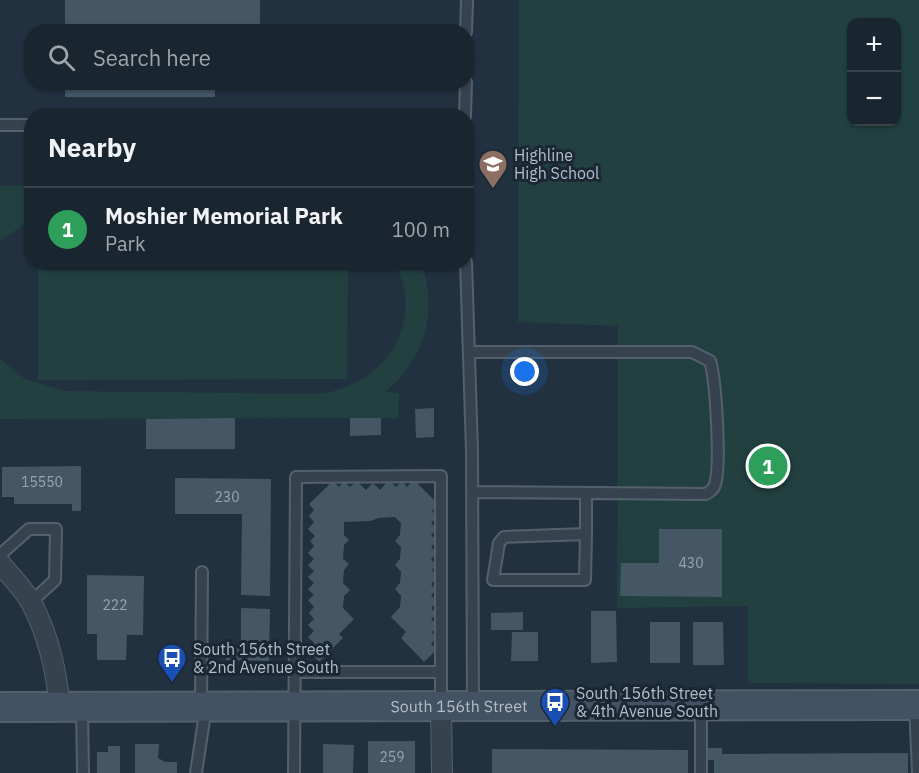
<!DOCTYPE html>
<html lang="en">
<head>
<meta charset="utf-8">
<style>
	body { margin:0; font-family:"IBM Plex Sans",sans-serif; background:#222d37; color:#f1f3f6 }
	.controls { position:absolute; right:18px; top:18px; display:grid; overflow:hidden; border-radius:12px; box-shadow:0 2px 4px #0004 }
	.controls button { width:54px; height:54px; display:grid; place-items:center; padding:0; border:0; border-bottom:2px solid #37424b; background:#19252f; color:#f1f3f6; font:30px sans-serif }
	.you { position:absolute; left:525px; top:372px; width:21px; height:21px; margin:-15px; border:4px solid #fff; border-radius:50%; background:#1a73e8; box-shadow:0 0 0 9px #1a73e833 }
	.badge { display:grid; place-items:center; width:39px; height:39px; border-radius:50%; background:#0b8043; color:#fff; font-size:20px; font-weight:700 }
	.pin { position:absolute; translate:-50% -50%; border:3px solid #fff; box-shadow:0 2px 6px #0006 }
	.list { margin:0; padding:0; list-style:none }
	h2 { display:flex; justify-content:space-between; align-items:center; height:78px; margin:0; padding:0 24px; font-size:26px }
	h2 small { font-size:20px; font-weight:400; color:#9fa5aa }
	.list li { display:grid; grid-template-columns:39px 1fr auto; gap:18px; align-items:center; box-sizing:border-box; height:84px; padding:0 24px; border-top:2px solid #37424b }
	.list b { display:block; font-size:22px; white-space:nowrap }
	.list p { margin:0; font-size:20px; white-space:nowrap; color:#9fa5aa }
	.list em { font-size:20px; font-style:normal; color:#9fa5aa }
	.icon { flex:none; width:33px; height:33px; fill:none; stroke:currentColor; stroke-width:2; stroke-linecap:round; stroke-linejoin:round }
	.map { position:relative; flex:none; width:919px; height:773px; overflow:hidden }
	.search { position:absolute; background:#19252f; box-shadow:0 2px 4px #0004; left:24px; top:24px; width:450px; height:66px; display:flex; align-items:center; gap:15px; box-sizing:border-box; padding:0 21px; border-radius:24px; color:#9fa5aa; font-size:22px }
	.panel { position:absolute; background:#19252f; box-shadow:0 2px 4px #0004; left:24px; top:108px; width:450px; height:162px; border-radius:24px }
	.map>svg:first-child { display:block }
	.green { fill:#234040; fill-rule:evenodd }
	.building { fill:#455765 }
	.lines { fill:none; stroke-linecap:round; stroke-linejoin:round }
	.lane-casing { stroke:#54616d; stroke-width:14 }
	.street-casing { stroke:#54616d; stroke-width:22 }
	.secondary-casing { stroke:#54616d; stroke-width:32 }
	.lane { stroke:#36434f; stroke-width:10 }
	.street { stroke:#36434f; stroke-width:20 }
	.secondary { stroke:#435262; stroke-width:28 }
	.labels { text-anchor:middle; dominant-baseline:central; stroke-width:6; stroke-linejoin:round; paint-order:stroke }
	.number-label { font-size:14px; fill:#96a4b1 }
	.poi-label { font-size:16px; fill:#b1beca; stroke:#1b2834; text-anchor:start }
	.street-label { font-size:16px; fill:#b1beca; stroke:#1b2834 }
</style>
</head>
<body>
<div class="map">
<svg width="919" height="773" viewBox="0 0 919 773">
	<rect width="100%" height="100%" fill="#21313f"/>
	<!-- green -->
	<path class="green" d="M519 0H919V684L748 683V606L617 608 618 326 518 322ZM852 22H896V122H852Z
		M0 186H31L32 219 0 241Z
		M38 263H348L347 379 38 380Z
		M396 263H421C439 311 424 360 385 392L399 393 398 418 0 419V359L25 379 66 391 319 394C385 385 425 325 396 263Z"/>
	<!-- building -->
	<path class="building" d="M65 0H260V32H65Z
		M65 82H215V97H65Z
		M434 408V437L416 438 415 409Z
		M235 418V449H146V419Z
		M350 418H381V435L350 436Z
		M81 466V511H72V504H14V497H2V467Z
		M175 478 271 479 270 596 241 595 242 514H175Z
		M389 480 396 487 402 481 407 487 414 480 438 504 432 511 437 517 431 523 437 529 431 535 437 541 431 547 437 553 431 559 436 565 432 570 438 577 431 584 436 590 431 595 437 602 431 608 437 614 431 619 438 626 432 632 436 638 431 644 437 649 424 662 401 638 406 632 391 617 400 607 401 596 395 589 400 583 401 572 395 565 400 559 401 547 395 541 400 535 401 523 395 517 379 518 370 521 344 522V535L349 540 344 545 343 559 349 564 344 570 343 583 350 590 344 596 343 608 354 619 339 634 343 638 319 662 308 649 314 643 308 637 314 631 308 625 314 619 309 613 314 607 308 600 314 595 308 589 314 583 308 577 314 571 308 565 314 559 308 553 314 546 310 541 315 536 308 529 314 522 309 516 314 510 309 504 333 481 339 487 344 481 350 487 357 481 366 490 373 483 380 490Z
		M659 529H722V597L620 596 621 563H659Z
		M87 575 144 576 143 635H127L126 660H97V634H87Z
		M241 608 270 609 269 661 226 660V647H241Z
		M591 611H616L617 662 591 663Z
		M523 612V630H491V613Z
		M650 622H680V663H650Z
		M693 622H723L724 665H693Z
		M512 632H538V661H511Z
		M368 741H415V773H368Z
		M135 744H159L158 758 165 762H177V773H135Z
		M323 744 354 745 353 773H323Z
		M108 746H120V773H97V752H108Z
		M708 748H722V754L908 753V773H714V760H708Z
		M492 749 688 750V773H492Z"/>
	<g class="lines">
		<!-- lane casing -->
		<g class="lane-casing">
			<path id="lane" d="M466 32 467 0
				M465 116 466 82
				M0 125H32
				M466 262 472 451 473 705
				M469 352H692L710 361C716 380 721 466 715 484 714 490 710 491 706 494L472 492
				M586 534 585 580H493L499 543 504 537Z
				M586 534V493
				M0 555 29 529H56L55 580 31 602
				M296 672H441
				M915 705 918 773
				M82 707 83 773
				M201 707 202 572
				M196 773 206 707
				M294 773 296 477 441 476V705
				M701 773V707"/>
		</g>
		<!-- street casing -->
		<g class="street-casing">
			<path id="street" d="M0 563C10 576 24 589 32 604 49 637 56 670 60 707
				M441 706 442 773"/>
		</g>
		<!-- secondary casing -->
		<g class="secondary-casing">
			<g id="secondary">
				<path id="s1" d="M0 707 919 705"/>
			</g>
		</g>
		<!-- lane -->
		<use href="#lane" class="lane"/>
		<!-- street -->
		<use href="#street" class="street"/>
		<!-- secondary -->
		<use href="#secondary" class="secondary"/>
	</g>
	<!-- icons -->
	<defs>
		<g id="school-pin" transform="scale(1.5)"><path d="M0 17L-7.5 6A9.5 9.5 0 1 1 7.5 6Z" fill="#8d6e63" stroke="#1b2834"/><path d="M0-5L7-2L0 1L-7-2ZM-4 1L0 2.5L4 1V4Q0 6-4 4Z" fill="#fff"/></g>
		<g id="bus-pin" transform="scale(1.5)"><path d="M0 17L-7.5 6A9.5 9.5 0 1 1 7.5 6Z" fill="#1a4fb4" stroke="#1b2834"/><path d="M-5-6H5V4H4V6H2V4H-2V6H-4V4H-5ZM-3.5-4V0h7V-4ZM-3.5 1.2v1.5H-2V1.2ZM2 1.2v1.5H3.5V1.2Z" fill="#fff"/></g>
	</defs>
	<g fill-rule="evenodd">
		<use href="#school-pin" x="493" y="164"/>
		<use href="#bus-pin" x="172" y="658"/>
		<use href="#bus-pin" x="555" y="702"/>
	</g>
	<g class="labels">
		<!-- number labels -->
		<g class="number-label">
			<text x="42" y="482">15550</text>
			<text x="227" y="497">230</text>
			<text x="691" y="563">430</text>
			<text x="115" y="605">222</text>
			<text x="392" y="757">259</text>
		</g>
		<!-- poi labels -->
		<g class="poi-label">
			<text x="514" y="155">Highline<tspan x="514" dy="18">High School</tspan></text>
			<text x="193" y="649">South 156th Street<tspan x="193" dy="18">&amp; 2nd Avenue South</tspan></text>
			<text x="576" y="693">South 156th Street<tspan x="576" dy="18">&amp; 4th Avenue South</tspan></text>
		</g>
		<!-- street labels -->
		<g class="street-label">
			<text stroke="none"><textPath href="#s1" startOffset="459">South 156th Street</textPath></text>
		</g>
	</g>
</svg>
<div class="controls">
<button>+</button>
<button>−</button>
</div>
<div class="you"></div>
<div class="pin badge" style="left:768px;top:466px;background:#2e9e5b">1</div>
<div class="search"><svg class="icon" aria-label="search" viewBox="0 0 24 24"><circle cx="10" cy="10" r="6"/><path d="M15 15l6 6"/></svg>Search here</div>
<section class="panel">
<h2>Nearby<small></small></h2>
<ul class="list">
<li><span class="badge" style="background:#2e9e5b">1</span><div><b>Moshier Memorial Park</b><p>Park</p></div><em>100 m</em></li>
</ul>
</section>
</div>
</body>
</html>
